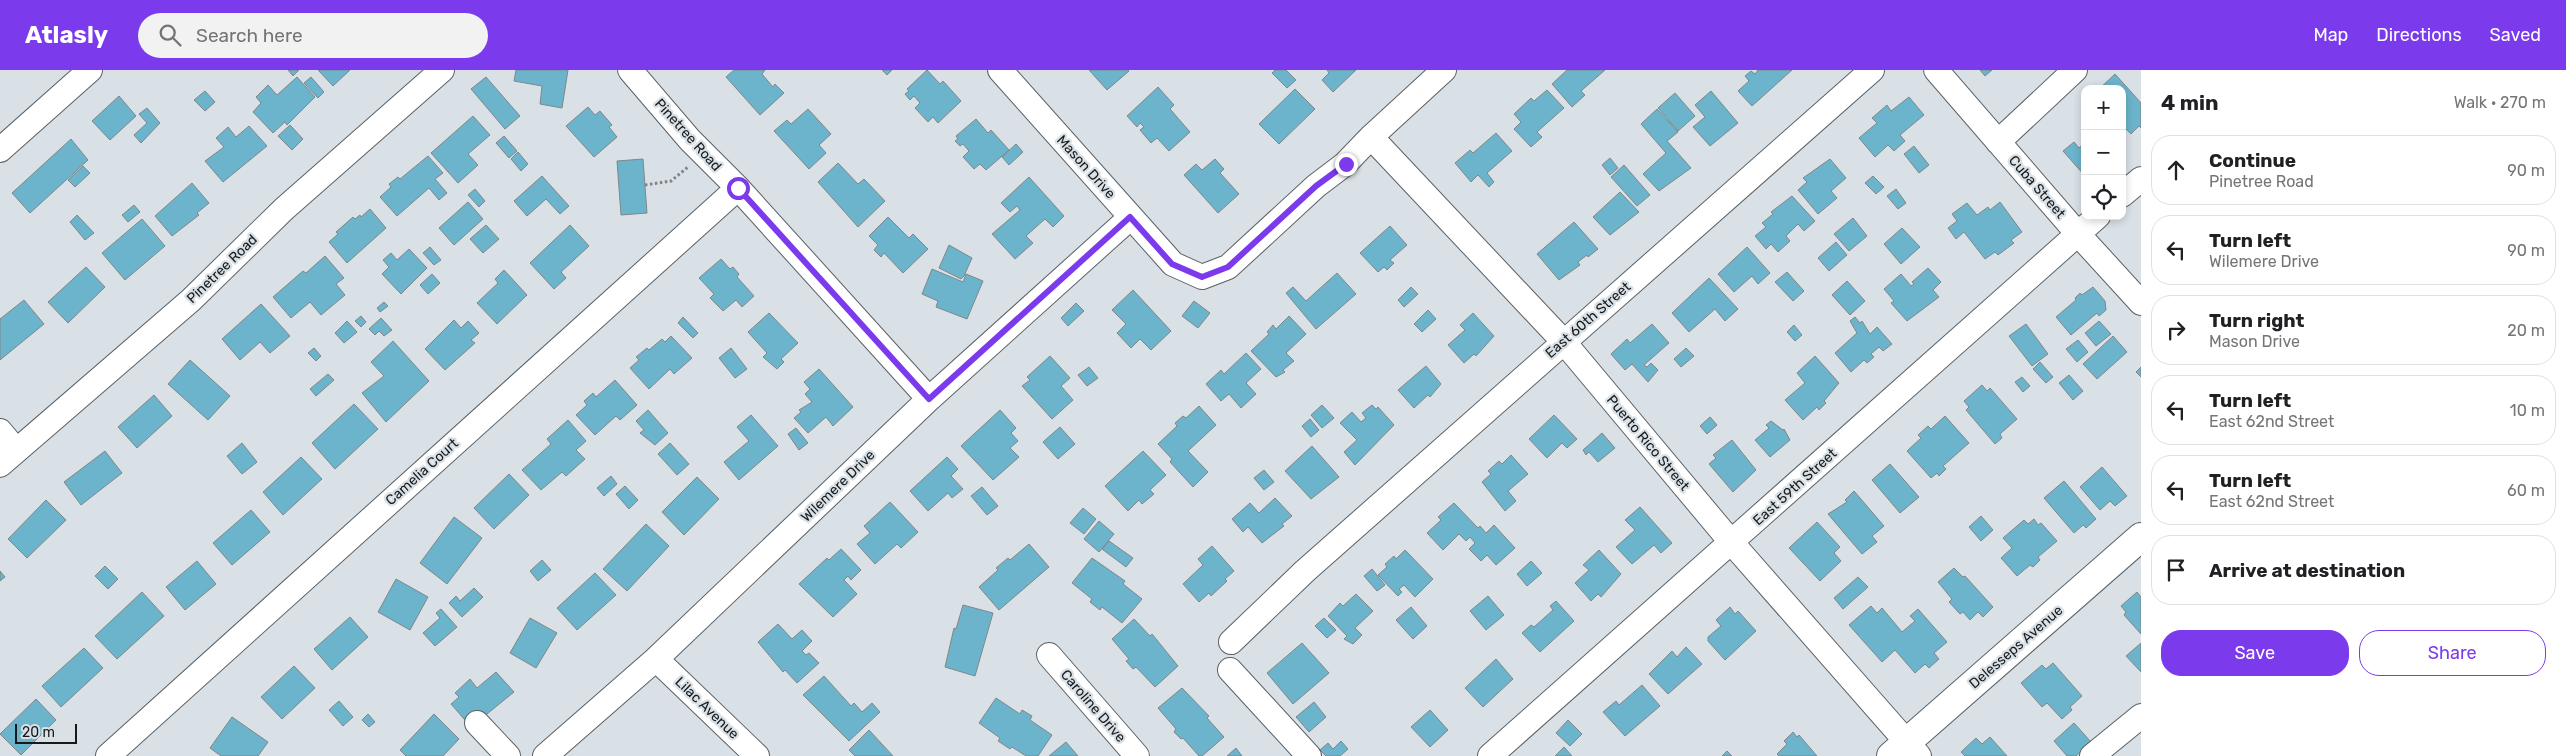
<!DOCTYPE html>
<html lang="en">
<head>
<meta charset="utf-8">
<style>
	body { margin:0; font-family:Rubik,sans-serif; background:#f2f2f2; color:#202124 }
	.controls { position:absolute; right:15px; top:15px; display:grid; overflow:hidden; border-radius:10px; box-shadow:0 2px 8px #0003 }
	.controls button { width:45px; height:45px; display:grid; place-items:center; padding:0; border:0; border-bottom:1px solid #e0e0e0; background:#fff; color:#202124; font:25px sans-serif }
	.scale { position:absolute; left:15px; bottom:12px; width:62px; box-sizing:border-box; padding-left:5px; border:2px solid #17191b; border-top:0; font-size:14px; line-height:18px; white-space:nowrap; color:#17191b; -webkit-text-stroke:4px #d9e1e6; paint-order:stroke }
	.stop { position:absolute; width:15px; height:15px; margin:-11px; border:4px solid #7c3aed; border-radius:50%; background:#fff }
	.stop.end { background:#7c3aed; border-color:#fff; box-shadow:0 1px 5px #0008 }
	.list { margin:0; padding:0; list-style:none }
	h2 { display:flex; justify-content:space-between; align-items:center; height:65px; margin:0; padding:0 20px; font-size:21px }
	h2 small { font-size:16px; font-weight:400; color:#757577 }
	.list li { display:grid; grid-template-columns:32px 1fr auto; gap:15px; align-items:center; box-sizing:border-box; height:70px; margin:0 10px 10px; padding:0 10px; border:1px solid #e0e0e0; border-radius:20px }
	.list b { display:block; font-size:19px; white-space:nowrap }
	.list p { margin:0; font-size:16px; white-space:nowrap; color:#757577 }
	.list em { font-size:16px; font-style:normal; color:#757577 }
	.actions { display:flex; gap:10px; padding:15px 20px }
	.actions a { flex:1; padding:11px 0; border:1px solid #7c3aed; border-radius:20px; text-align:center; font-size:18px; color:#7c3aed }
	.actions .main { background:#7c3aed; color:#fff }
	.icon { flex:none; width:28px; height:28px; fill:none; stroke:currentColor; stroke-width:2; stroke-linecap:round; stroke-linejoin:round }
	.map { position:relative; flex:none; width:2141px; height:686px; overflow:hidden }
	header { display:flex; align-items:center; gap:30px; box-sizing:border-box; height:70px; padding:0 25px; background:#7c3aed; color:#fff }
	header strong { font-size:24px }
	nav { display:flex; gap:28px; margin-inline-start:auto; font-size:18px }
	.search { width:350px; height:45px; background:#f2f2f2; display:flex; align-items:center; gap:12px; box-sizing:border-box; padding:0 18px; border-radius:28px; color:#757577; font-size:19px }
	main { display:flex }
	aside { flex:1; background:#fff }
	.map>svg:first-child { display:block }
	.building { fill:#6bb4cc; stroke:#7f878a }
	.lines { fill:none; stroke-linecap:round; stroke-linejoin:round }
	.minor-casing { stroke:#5b6166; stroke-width:26 }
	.major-casing { stroke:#5b6166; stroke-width:30 }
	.path { stroke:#7f8488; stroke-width:3; stroke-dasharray:2.5 2.5; stroke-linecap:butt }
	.minor { stroke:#fff; stroke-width:24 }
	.major { stroke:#fff; stroke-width:28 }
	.route { stroke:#7c3aed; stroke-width:6 }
	.labels { text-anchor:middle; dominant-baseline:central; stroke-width:4.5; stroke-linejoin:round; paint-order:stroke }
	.street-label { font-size:14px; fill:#17191b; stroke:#d9e1e6 }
</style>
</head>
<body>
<header>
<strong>Atlasly</strong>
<div class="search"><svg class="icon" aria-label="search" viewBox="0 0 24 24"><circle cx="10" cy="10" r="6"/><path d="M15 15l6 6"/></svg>Search here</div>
<nav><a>Map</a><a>Directions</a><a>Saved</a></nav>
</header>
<main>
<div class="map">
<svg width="2141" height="686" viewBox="0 0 2141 686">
	<rect width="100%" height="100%" fill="#d9e1e6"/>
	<!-- building -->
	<path class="building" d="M288 0H299L293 6Z
		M318 0H350L333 16Z
		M516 0H568L562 38 540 34 542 16 514 11Z
		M734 0H765L762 4 773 17 775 14 784 23 760 45 726 7Z
		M882 0H892L887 5Z
		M927 0 940 14 943 11 961 31 938 53 933 47 928 52 915 38 920 33 914 26 910 30 905 24 909 21 907 19Z
		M1089 0H1128L1129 1 1107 20Z
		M1275 0H1286L1296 10 1287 18 1272 3Z
		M1327 0H1356L1333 22 1322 10 1329 3Z
		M1567 0H1605L1581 21 1585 25 1572 37 1552 14Z
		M1758 0H1792L1752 36 1738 21 1749 11 1745 6 1751 1 1755 4Z
		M1980 0H1992L1985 6Z
		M2115 4 2141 33V58L2139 56 2131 64 2122 55V19H2099Z
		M297 7 315 27 287 55 285 52 273 63 253 42 261 33 256 27 268 15 277 25Z
		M311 7 324 22 318 28 304 13Z
		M486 7 520 46 505 59 471 19Z
		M1158 17 1174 35 1170 39 1190 62 1169 81 1157 68 1151 73 1140 60 1144 57 1140 53 1137 57 1127 46Z
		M1295 19 1315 39 1279 74 1259 54Z
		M1547 20 1564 38 1537 62 1542 67 1531 77 1514 59 1521 52 1514 44 1531 28 1534 31Z
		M205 21 215 32 205 41 194 30Z
		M1711 21 1738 53 1710 76 1693 57 1705 47 1695 35Z
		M1675 23 1695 46 1678 61 1658 38Z
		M119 26 136 46 110 70 92 51Z
		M1909 27 1924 45 1900 65 1905 71 1894 81 1888 75 1875 87 1859 68 1877 53 1872 48 1887 35 1891 41Z
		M588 37 595 45 600 41 612 55 609 57 617 67 594 87 566 56Z
		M147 38 160 53 141 73 134 65 147 53 139 44Z
		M808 39 831 64 819 75 826 83 809 99 774 61 787 50 791 54Z
		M1657 39 1678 62 1667 71 1691 98 1659 121 1643 104 1666 83 1641 54Z
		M473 46 490 65 468 84 478 95 458 113 431 83Z
		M976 49 988 63 991 60 1009 80 986 100 980 94 974 99 963 87 969 81 963 74 960 76 955 71 958 69 956 66Z
		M290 55 303 69 292 80 278 66Z
		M249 56 267 76 223 112 205 91 224 77 216 68 228 57 236 67Z
		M1496 63 1512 81 1487 103 1494 112 1489 117 1478 105 1471 112 1455 93 1470 80 1473 83Z
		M504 66 517 81 509 88 496 73Z
		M71 69 88 90 30 143 12 123Z
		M2074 72 2079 78 2085 72V106L2063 81Z
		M1016 74 1023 82 1009 95 1002 87Z
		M1914 76 1929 95 1919 103 1904 84Z
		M518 82 528 94 521 101 511 89Z
		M428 86 443 103 435 109 447 123 439 130 429 118 397 146 380 127 391 117 389 114 398 107 400 109Z
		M1610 88 1618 98 1610 105 1602 95Z
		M643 89 647 143 621 145 617 91Z
		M1215 89 1224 99 1220 103 1239 124 1218 143 1184 105 1196 94 1202 100Z
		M1830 89 1846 108 1831 121 1837 128 1818 144 1798 120 1807 112 1803 108Z
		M838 93 858 114 864 109 885 131 858 157 818 112Z
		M1624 95 1650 125 1637 136 1611 107Z
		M83 96 90 103 75 117 68 110Z
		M542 106 569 136 560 144 546 129 527 146 514 131Z
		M1873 106 1884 117 1876 124 1865 113Z
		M1029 107 1064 146 1053 157 1045 149 1026 166 1033 173 1015 189 992 164 1020 140 1017 136 1010 142 1001 133Z
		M192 113 209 133 197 143 199 145 172 166 155 146Z
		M475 119 485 131 479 137 468 125Z
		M1896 119 1906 133 1898 139 1887 126Z
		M1620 122 1639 142 1610 165 1593 147Z
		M1792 126 1815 151 1804 161 1798 154 1786 166 1790 171 1778 182 1771 174 1766 179 1755 166 1766 157 1762 153 1773 144 1771 142Z
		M468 132 483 149 454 175 439 158Z
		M2000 132 2022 162 2011 170 2014 173 1998 185 1995 182 1985 189 1964 162 1956 169 1948 158 1957 151 1952 144 1967 133 1977 145 1988 137 1990 140Z
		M134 135 140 142 128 152 122 145Z
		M370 139 386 158 347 193 329 172 338 164 336 162 353 147 355 149 360 145 361 147Z
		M77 145 94 163 85 170 70 152Z
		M888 147 909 168 913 164 928 179 903 203 884 183 881 187 874 180 878 175 869 166Z
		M1853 148 1867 166 1849 181 1834 164Z
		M142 149 165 176 125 210 102 183Z
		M1574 152 1598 179 1588 187 1587 185 1578 192 1580 195 1559 210 1537 184Z
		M486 155 499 169 483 183 470 169Z
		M570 155 589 176 561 202 566 208 554 219 530 193Z
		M1390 156 1407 175 1390 190 1394 193 1387 200 1384 197 1378 202 1360 183Z
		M1902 158 1920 177 1901 194 1884 174Z
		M1836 172 1847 185 1829 201 1818 188Z
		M949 175 972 188 964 206 961 209 939 198Z
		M430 177 441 190 434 195 423 183Z
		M1747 177 1770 203 1758 214 1752 206 1734 222 1718 204Z
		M409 179 427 198 401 224 382 204 389 197 383 190 391 183 397 190Z
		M325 186 344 208 336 214 345 225 321 245 310 232 291 248 273 227 303 201 306 203Z
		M721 189 730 199 733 197 739 204 737 207 754 226 742 237 736 230 723 241 710 228 714 224 699 208Z
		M86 197 105 217 68 253 48 232Z
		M1928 198 1941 212 1933 220 1939 227 1907 251 1891 233 1894 231 1884 219 1901 204 1911 216 1914 214 1912 212Z
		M932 199 963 212 966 204 983 211 967 249 936 237 938 231 922 224Z
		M504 200 527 225 497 254 477 233 498 213 495 209Z
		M1787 202 1804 221 1793 231 1775 212Z
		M1337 203 1356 224 1316 259 1286 223 1293 217 1306 231Z
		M432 204 440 213 428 224 420 215Z
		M1709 208 1738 239 1725 251 1715 239 1689 262 1672 243Z
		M1847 211 1865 231 1850 245 1832 225Z
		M1411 217 1418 224 1404 237 1398 230Z
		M2093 217 2105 231 2106 240 2099 246 2097 243 2071 265 2056 247 2076 230 2075 228 2080 223 2082 225Z
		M1133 220 1171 261 1151 280 1140 269 1131 278 1117 263 1126 254 1112 240Z
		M24 230 44 254 0 290V249Z
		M1194 231 1210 243 1198 258 1182 246Z
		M384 232 388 236 380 242 377 238Z
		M1076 233 1084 241 1068 256 1061 248Z
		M261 234 290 266 270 283 260 272 240 290 222 269Z
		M1428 240 1436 249 1422 262 1414 254Z
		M769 243 798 273 781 289 784 292 777 299 763 287 767 283 748 262Z
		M1473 243 1494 266 1476 286 1474 284 1464 293 1448 275 1465 260 1460 255Z
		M361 246 366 252 361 257 355 251Z
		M1289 246 1306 264 1286 283 1294 291 1283 300 1285 302 1276 307 1251 281 1269 264 1267 262 1273 255 1276 259Z
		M683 247 698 263 693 268 678 253Z
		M1855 247 1860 253 1862 251 1870 264 1877 257 1892 274 1883 281 1879 277 1871 284 1874 287 1867 293 1864 290 1851 302 1835 283 1857 263 1850 251Z
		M381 248 392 260 384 266 379 261 375 265 369 259Z
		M454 250 461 258 468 251 479 263 471 270 475 273 445 300 425 279Z
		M347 251 357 262 344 273 335 263Z
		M2099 251 2111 264 2096 276 2085 263Z
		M1652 254 1669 273 1644 295 1647 297 1651 293 1658 300 1648 312 1632 294 1625 300 1611 284 1627 269 1630 273Z
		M2026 254 2048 284 2032 296 2009 266Z
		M1794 255 1802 265 1795 271 1787 262Z
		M671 266 692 288 674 304 670 299 649 319 630 298 639 290 636 287 647 278 649 280 662 269 665 272Z
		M2113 266 2127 282 2097 309 2083 294Z
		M2078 270 2088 282 2077 292 2066 279Z
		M393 271 429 311 386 352 362 323 384 306 371 292Z
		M314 278 321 286 316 291 308 283Z
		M731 278 747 299 735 308 719 288Z
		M1686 278 1694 286 1681 297 1674 289Z
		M1246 283 1261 299 1246 313 1256 324 1241 338 1229 324 1221 331 1206 314 1221 300 1224 304Z
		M1050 286 1070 308 1061 316 1073 330 1052 349 1022 316 1030 310 1027 307Z
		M1815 286 1839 313 1824 331 1826 333 1819 340 1817 337 1803 350 1785 330 1805 313 1797 303Z
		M190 290 230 326 208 350 168 314Z
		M2040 292 2053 307 2046 313 2033 299Z
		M1426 296 1441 314 1430 327 1428 325 1414 338 1398 320Z
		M1089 297 1098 308 1087 316 1078 305Z
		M2141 297V307L2136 302Z
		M819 299 853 337 833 356 826 347 808 363 794 348 801 342 799 340 812 332 805 324 810 319 804 312Z
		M328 304 334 310 316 326 310 319Z
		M2069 305 2083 321 2073 330 2059 313Z
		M2022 307 2030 316 2023 322 2015 312Z
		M615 310 637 335 620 350 616 346 595 365 576 345 587 335 584 331 593 323 596 327Z
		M1982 315 1987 321 1990 318 2017 349 2000 364 2002 368 1995 374 1966 340 1969 337 1964 331Z
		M154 325 172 346 137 378 118 357Z
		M354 334 378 359 335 399 312 373Z
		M1322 335 1334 348 1322 358 1311 345Z
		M1372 335 1376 339 1378 337 1394 355 1355 395 1344 382 1357 370 1340 353 1352 342 1361 352 1366 348 1362 343Z
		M1199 336 1216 355 1188 381 1208 402 1193 417 1170 392 1172 389 1158 374 1177 356 1175 353 1183 346 1186 348Z
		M648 340 668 363 655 375 640 363 644 360 636 351Z
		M1000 340 1016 358 1011 363 1018 371 1010 378 1019 387 993 410 961 376Z
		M751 345 778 376 739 410 724 392 749 371 737 357Z
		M1554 345 1577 369 1567 378 1562 373 1547 388 1529 369Z
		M1945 346 1969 373 1943 396 1946 399 1939 406 1937 403 1931 408 1907 381 1921 368 1918 365 1928 356 1931 359Z
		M1710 347 1717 355 1707 364 1700 356Z
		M1310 349 1319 360 1311 367 1302 356Z
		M568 350 586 371 576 380 585 389 566 406 562 402 541 420 522 400 551 374 547 369Z
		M1771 351 1783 360 1784 359 1790 370 1770 387 1755 370 1769 358 1766 355Z
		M1060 357 1075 374 1058 389 1043 372Z
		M796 358 808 373 799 380 788 364Z
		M1602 363 1615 378 1598 392 1589 382 1586 385 1583 380Z
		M1732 370 1756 400 1733 422 1709 394 1716 388 1713 385Z
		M242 373 257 392 242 404 227 386Z
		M670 373 689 394 677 405 658 384Z
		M1312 376 1339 407 1311 429 1285 401Z
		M105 381 122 403 81 435 64 412Z
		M1143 381 1166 405 1150 420 1154 424 1142 434 1139 430 1128 441 1105 416Z
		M1511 385 1528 404 1508 421 1516 431 1505 441 1482 412 1491 404 1488 401 1499 391 1502 394Z
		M301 387 322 409 283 445 263 422Z
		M947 387 958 399 951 406 963 419 952 428 948 423 928 441 910 421Z
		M1890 394 1919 427 1900 443 1872 410Z
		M2102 397 2127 426 2115 436 2110 431 2100 440 2080 417Z
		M1264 400 1274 412 1264 420 1254 408Z
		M509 404 529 425 494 459 474 438Z
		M611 406 617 414 604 426 597 418Z
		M697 407 719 429 684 465 662 442Z
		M2064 411 2096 449 2086 458 2083 455 2074 463 2044 428Z
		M625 416 638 430 629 439 616 424Z
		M982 417 998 436 987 445 971 426Z
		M1854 421 1884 456 1872 466 1877 472 1862 484 1828 444 1847 432 1845 430Z
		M1275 428 1292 446 1282 454 1284 456 1262 473 1248 457 1243 462 1232 449 1250 433 1259 443Z
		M46 430 66 450 27 488 8 469Z
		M890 432 918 462 901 478 897 474 875 494 857 474 870 463 864 456Z
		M1454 433 1478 458 1480 456 1486 463 1494 455 1515 478 1496 495 1487 485 1481 491 1469 479 1475 473 1470 467 1466 471 1459 464 1443 480 1427 463 1441 450 1438 447Z
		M1640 437 1672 473 1661 483 1654 475 1632 494 1616 477 1635 460 1625 450Z
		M1083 438 1096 449 1084 464 1070 453Z
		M251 440 270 462 232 495 213 473Z
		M1981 446 1993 460 1981 471 1969 457Z
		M454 447 482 468 447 514 420 493Z
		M2034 449 2038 455 2041 453 2057 471 2038 487 2040 490 2033 497 2030 495 2017 506 2001 488 2012 478 2003 468 2024 450 2028 454Z
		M1099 451 1114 464 1099 482 1084 469Z
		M1817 452 1840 477 1834 483 1841 491 1820 511 1789 478Z
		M646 454 669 476 627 521 603 499Z
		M1109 471 1133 488 1126 497 1102 479Z
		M1029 474 1049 497 999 540 979 517 998 500 996 498 1008 488 1010 490Z
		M1212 476 1234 501 1225 509 1227 511 1211 526 1209 523 1199 532 1183 514 1203 495 1198 489Z
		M841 479 861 500 851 510 848 506 844 510 857 524 833 547 799 514 827 488 829 490Z
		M1405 480 1433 509 1415 527 1404 515 1399 519 1402 522 1398 526 1378 505 1387 497 1385 494 1394 486 1396 489Z
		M1599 480 1621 504 1601 527 1598 524 1591 531 1575 513 1589 500 1583 495Z
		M1092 488 1125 511 1123 514 1142 529 1122 553 1102 537 1100 540 1090 532 1092 529 1072 513Z
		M542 490 551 500 538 511 530 501Z
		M197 491 216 514 185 540 166 517Z
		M1531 491 1542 503 1527 516 1517 504Z
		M105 496 118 509 108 519 95 506Z
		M1954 498 1963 507 1965 506 1993 537 1983 547 1978 542 1970 550 1963 542 1960 544 1949 532 1952 529 1938 512Z
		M1372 499 1385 515 1377 521 1364 506Z
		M0 501 5 507 0 511Z
		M595 503 616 525 577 560 557 538Z
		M1858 507 1868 517 1843 539 1834 528Z
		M396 509 428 527 410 560 378 542Z
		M474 518 483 527 462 547 449 533 456 526 460 531Z
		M142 522 164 546 117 589 95 566Z
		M2137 522 2141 527V564L2124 545 2126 542 2121 536Z
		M1356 524 1373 541 1355 558 1362 565 1353 574 1344 569 1347 566 1328 546 1340 533 1343 536Z
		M1488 526 1504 545 1486 560 1470 541Z
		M1556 531 1574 551 1540 582 1522 563 1531 555 1534 557 1553 540 1550 536Z
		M963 535 993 543 975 606 945 597 954 558 956 559Z
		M1871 536 1877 543 1882 538 1902 562 1915 551 1910 546 1918 539 1947 572 1934 583 1939 589 1929 598 1925 594 1915 603 1895 580 1882 592 1849 555Z
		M1411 537 1427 556 1413 569 1396 550Z
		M1730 537 1735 544 1738 541 1756 561 1725 590 1708 571V567L1721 556 1716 550Z
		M441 539 457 557 435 576 423 563 440 548 436 543Z
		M350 547 368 567 332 600 314 579Z
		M530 548 557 563 536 598 510 583Z
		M1324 548 1336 560 1327 568 1315 556Z
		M1134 549 1150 566 1152 564 1178 596 1155 617 1136 597 1133 599 1126 591 1129 589 1112 569Z
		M778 554 792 569 802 560 812 571 802 581 806 585 809 583 819 593 797 613 785 600 783 602 758 572Z
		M1302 573 1329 603 1293 634 1267 603Z
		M2141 573V602L2126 586Z
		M1686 577 1702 594 1668 624 1649 604 1672 581 1677 587Z
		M84 578 103 598 61 637 42 616Z
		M1496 589 1513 609 1483 637 1465 618Z
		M2053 593 2082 626 2070 637 2072 640 2062 649 2047 633 2042 637 2021 613 2042 595 2046 599Z
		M294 596 315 618 282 649 261 627Z
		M496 602 514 622 471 657 451 634 459 627 455 623 470 609 477 618Z
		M824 606 851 636 854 633 862 642 872 633 880 642 849 671 803 625Z
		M1642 615 1660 636 1625 666 1603 642 1616 631 1619 635Z
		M1182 618 1209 646 1207 648 1224 667 1202 686H1199L1183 668 1181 669 1174 662 1176 659 1158 638Z
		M996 628 1020 644 1022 640 1032 646 1030 650 1052 665 1038 686H1026L1012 677 1010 679 998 671 1000 668 979 653Z
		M36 629 56 650 21 685 0 664Z
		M339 631 353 647 343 656 329 640Z
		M1314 632 1326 647 1309 662 1296 647Z
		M1430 640 1448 660 1430 677 1411 657Z
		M368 644 375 652 369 657 362 650Z
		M434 644 459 669 443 686H406L400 680Z
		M232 647 268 672 258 686H221L210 678Z
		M1568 650 1582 664 1570 676 1556 663Z
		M2074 653 2091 672 2076 686H2067L2054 671Z
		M869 660 893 686H855L849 680Z
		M1793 662 1797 667 1799 665 1817 686H1779L1777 684 1787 674 1784 671Z
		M1990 667 2007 686H1965L1961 682 1976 668 1982 674Z
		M1341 671 1348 679 1340 686H1326L1320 680 1328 673 1333 679Z
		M1066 672 1078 686H1049Z
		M1564 677 1572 686H1555Z
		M1236 678 1242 686H1227Z
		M1727 681 1732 686H1722Z"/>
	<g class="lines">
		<!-- minor casing -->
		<g class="minor-casing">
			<path id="minor" d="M630 0 690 70 738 118 929 329
				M1000 0 1173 194 1202 207 1228 197 1316 116 1345 94 1371 67 1444 0
				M1936 0 2078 164 2141 233
				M1371 67 1563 271 1732 473 1919 686
				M1998 72 2075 0
				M0 80 90 0
				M2122 125 2141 109
				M0 361 16 380
				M0 395 191 230 284 139 442 0
				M1231 572 1305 501 1872 0
				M1049 585 1137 686
				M656 589 757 686
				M1230 600 1309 686
				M477 653 508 686
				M108 686 738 118
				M545 686 656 589 929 329 1131 147
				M1490 686 2098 146
				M2092 686 2141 646"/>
		</g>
		<!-- major casing -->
		<g class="major-casing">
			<path id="major" d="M1891 686 2141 467"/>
		</g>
		<!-- path -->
		<path class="path" d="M645 115 671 111 688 97"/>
		<!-- minor -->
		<use href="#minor" class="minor"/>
		<!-- major -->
		<use href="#major" class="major"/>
	</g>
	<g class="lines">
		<!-- route -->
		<path class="route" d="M738 118 929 329 1130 147 1172 194 1202 207 1228 197 1316 116 1346 94"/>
	</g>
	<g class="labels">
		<!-- street labels -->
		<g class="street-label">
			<text transform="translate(688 65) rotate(48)">Pinetree Road</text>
			<text transform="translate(1086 97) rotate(48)">Mason Drive</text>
			<text transform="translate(2037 117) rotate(49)">Cuba Street</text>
			<text transform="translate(222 199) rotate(-44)">Pinetree Road</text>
			<text transform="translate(1588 250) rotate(-41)">East 60th Street</text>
			<text transform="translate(1648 373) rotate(50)">Puerto Rico Street</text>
			<text transform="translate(422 402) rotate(-42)">Camelia Court</text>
			<text transform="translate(838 416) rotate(-44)">Wilemere Drive</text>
			<text transform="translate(1795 417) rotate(-42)">East 59th Street</text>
			<text transform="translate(2016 577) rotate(-41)">Delesseps Avenue</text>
			<text transform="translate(1093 636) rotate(49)">Caroline Drive</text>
			<text transform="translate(707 638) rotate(44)">Lilac Avenue</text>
		</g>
	</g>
</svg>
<div class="controls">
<button>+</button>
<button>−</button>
<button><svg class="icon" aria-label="locate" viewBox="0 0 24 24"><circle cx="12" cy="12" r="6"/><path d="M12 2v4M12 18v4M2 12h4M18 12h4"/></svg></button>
</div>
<div class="scale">20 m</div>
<div class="stop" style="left:738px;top:118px"></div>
<div class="stop end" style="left:1346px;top:94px"></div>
</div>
<aside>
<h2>4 min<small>Walk · 270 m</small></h2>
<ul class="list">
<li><svg class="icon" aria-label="ahead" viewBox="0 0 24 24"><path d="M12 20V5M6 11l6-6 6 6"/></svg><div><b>Continue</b><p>Pinetree Road</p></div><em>90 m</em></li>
<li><svg class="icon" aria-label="left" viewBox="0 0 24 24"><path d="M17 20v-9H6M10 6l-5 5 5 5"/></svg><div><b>Turn left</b><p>Wilemere Drive</p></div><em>90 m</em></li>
<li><svg class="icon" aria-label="right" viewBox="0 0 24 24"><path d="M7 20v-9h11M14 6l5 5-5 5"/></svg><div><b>Turn right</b><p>Mason Drive</p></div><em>20 m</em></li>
<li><svg class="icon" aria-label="left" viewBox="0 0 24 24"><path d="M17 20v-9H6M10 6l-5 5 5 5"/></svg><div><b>Turn left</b><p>East 62nd Street</p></div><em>10 m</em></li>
<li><svg class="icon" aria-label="left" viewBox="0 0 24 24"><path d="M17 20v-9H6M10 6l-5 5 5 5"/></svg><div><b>Turn left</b><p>East 62nd Street</p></div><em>60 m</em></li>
<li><svg class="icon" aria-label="arrive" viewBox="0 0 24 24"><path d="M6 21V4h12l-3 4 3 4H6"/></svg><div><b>Arrive at destination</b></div></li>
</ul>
<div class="actions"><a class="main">Save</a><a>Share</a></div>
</aside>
</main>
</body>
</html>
